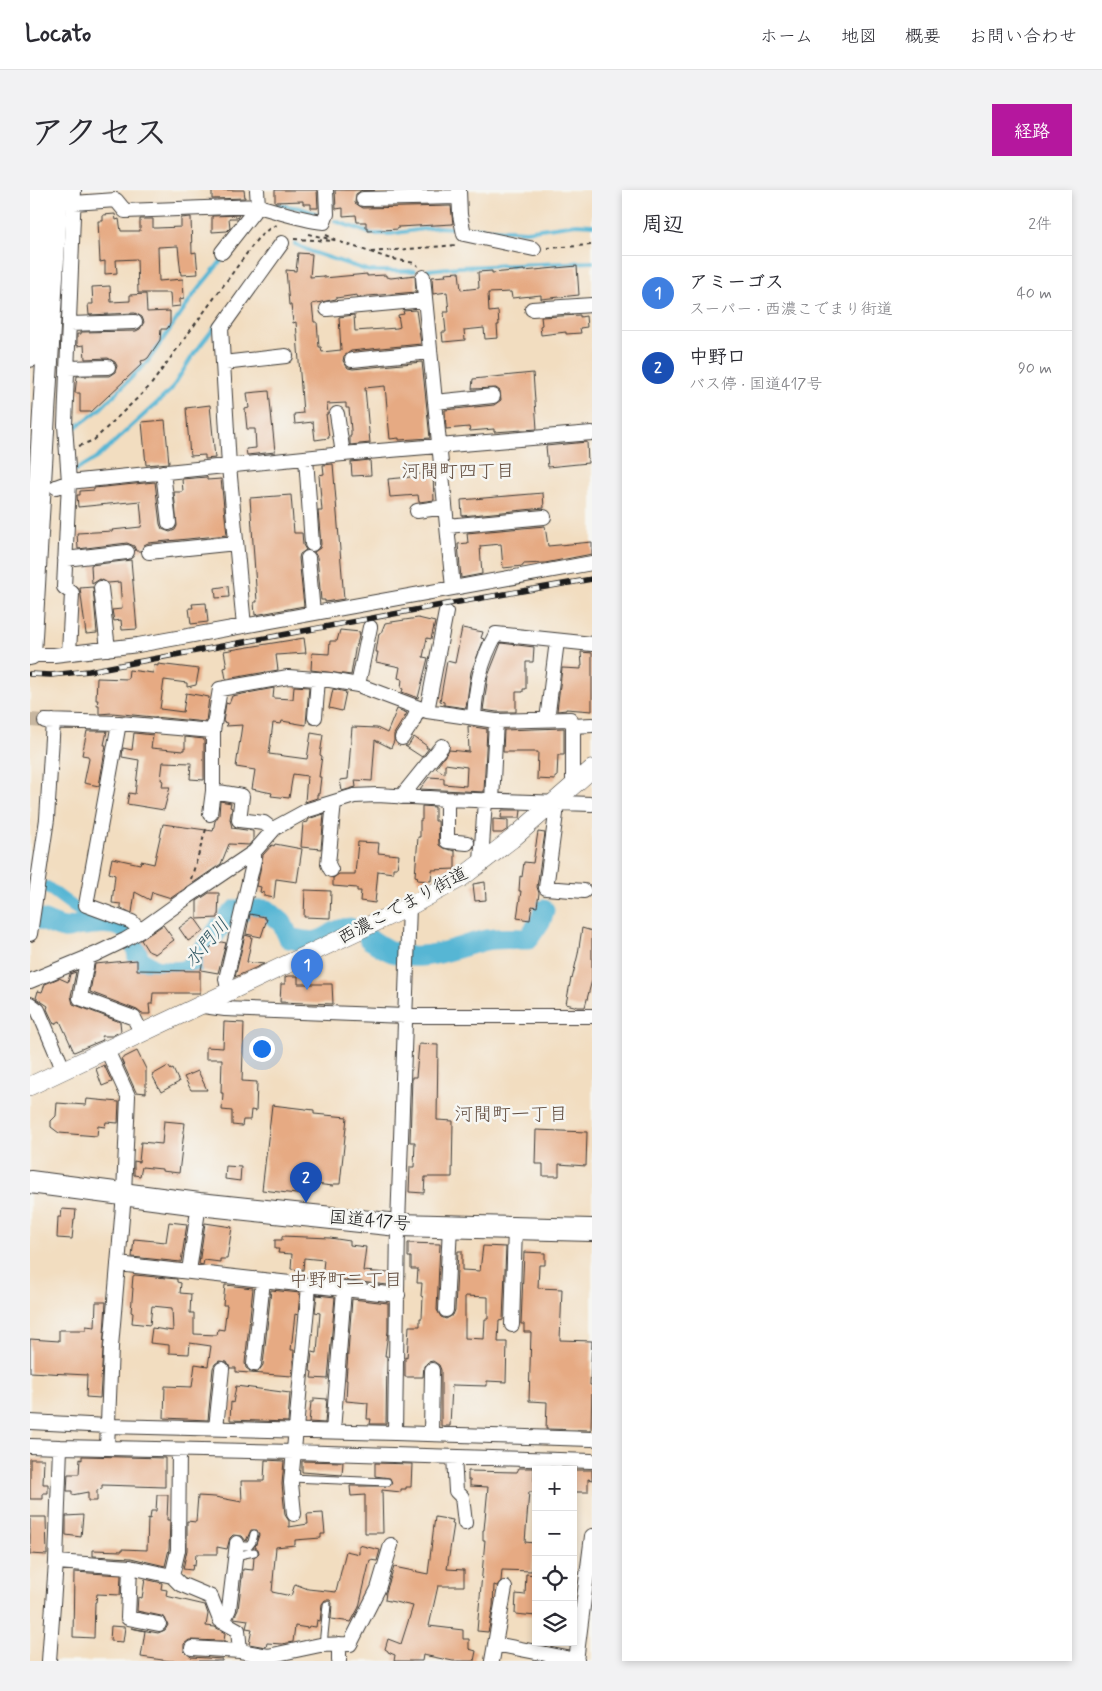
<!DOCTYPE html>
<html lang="ja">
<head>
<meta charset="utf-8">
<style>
	body { margin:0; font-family:Mynerve,"Klee One",sans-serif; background:#f2f2f3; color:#2b2b33 }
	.controls { position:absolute; right:15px; bottom:15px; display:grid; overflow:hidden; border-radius:0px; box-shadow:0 2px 8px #0003 }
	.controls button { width:45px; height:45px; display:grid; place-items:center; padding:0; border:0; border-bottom:1px solid #e1e1e2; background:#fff; color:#2b2b33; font:25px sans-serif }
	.you { position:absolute; left:231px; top:858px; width:18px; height:18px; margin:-12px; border:4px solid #fff; border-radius:50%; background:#1a73e8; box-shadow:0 0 0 8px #1a73e833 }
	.badge { display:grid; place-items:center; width:32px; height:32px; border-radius:50%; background:#b5179e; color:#fff; font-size:16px; font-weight:700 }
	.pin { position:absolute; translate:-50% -41px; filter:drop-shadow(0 1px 2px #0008) }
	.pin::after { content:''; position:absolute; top:26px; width:18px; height:15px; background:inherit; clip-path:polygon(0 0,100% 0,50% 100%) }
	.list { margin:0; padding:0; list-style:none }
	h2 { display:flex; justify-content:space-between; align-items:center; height:65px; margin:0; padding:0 20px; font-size:21px }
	h2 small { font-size:16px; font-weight:400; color:#7c7c81 }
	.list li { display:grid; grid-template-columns:32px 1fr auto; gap:15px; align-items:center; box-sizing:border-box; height:75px; padding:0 20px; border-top:1px solid #e1e1e2 }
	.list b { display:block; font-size:19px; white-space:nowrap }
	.list p { margin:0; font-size:16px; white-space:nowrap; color:#7c7c81 }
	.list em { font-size:16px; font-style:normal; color:#7c7c81 }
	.icon { flex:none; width:28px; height:28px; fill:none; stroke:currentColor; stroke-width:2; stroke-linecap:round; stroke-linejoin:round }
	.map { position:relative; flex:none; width:562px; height:1471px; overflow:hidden; border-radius:0px }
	header { display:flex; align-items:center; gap:30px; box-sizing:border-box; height:70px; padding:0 25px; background:#fff; border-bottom:1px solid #e1e1e2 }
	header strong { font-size:24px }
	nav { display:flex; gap:28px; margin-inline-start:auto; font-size:18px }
	.intro { display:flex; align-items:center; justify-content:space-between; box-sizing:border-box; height:120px; padding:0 30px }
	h1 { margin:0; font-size:35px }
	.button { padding:12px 22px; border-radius:0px; background:#b5179e; color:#fff; font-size:18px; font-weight:700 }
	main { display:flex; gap:30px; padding:0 30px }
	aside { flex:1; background:#fff; border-radius:0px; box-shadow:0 2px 8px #0003 }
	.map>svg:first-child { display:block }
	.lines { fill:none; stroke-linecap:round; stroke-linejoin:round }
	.stream { stroke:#56b6d4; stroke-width:4 }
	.canal { stroke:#56b6d4; stroke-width:12 }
	.river { stroke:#56b6d4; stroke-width:21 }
	.building { fill:#e6aa83; fill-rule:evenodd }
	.minor-tunnel { stroke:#c7b69f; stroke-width:14; stroke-dasharray:14 7; stroke-linecap:butt }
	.service-casing { stroke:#3c3935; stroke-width:9 }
	.minor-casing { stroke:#3c3935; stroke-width:16 }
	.tertiary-casing { stroke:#3c3935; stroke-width:19 }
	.trunk-casing { stroke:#3c3935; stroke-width:24 }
	.path { stroke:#3c3935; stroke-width:2; stroke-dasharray:4 4; stroke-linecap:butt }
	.service { stroke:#fff; stroke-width:7 }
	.minor { stroke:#fff; stroke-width:14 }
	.tertiary { stroke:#fff; stroke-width:18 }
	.trunk { stroke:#fff; stroke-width:22 }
	.rail-casing { stroke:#1c1c1c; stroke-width:5.5 }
	.rail { stroke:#f6f6f2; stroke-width:4; stroke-dasharray:11; stroke-linecap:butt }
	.labels { text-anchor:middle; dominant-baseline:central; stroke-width:5; stroke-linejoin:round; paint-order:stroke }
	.street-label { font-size:18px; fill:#1c1c1c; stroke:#f6f6f2 }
	.neighbourhood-label { font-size:19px; fill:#634e40; stroke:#f6f6f2 }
	.water-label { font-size:19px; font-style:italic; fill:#335a66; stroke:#f6f6f2 }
</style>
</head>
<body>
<header>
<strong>Locato</strong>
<nav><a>ホーム</a><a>地図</a><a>概要</a><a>お問い合わせ</a></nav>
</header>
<div class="intro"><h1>アクセス</h1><a class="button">経路</a></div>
<main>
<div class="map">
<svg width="562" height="1471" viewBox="0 0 562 1471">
	<rect width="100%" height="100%" fill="#f6f6f2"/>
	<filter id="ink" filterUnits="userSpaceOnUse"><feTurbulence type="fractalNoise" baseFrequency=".02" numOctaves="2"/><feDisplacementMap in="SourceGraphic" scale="10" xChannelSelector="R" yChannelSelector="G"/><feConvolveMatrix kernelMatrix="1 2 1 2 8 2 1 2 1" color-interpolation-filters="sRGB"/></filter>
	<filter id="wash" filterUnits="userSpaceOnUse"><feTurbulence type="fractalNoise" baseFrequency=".0096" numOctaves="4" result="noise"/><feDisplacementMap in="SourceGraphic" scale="20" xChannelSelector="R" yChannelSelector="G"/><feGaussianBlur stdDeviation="1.12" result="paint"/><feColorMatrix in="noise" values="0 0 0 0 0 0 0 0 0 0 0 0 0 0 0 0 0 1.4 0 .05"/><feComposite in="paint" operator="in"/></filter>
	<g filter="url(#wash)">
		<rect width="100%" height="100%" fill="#f2ddc0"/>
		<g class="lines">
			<!-- stream -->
			<path class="stream" d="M248 15 270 18 287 24
				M305 31 342 44H360L407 37 423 38
				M443 38 496 41 546 34 562 35
				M265 54 282 62 339 81H385
				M398 80 429 77 562 72
				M45 238 69 220 118 171 165 103 196 65
				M46 280 68 267 141 200 163 165 187 134"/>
			<!-- canal -->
			<path class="canal" d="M17 697 45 718 75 734"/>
			<!-- river -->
			<path class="river" d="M12 730C19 733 27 737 34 738 38 739 42 737 46 736 79 732 103 727 108 768L124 780 142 782 154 781 163 775 194 731 206 720H237L252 733 259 748C269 750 277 753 287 751 299 748 307 738 320 738
				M339 749C346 753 354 759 362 762 392 774 424 758 452 751 467 747 483 749 498 749L511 730 514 720"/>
		</g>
		<g id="blocks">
			<!-- building -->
			<path class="building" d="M182 0H214L215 8 182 9Z
				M245 0H287L288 18H281V14H273V11L245 12Z
				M305 0H345H332L326 4 325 13 333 18 421 16 423 34 368 37V39L338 41V38H336V32H327L326 25 313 26V18L306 19Z
				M85 24 86 30 89 29 91 41H110V29H123V38H127L151 37V28L161 27 162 63 166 62 168 84 151 85 148 56 128 57 129 91 153 89 154 108 150 109V116L141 117 140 103H108L107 69 86 70 87 83 75 84V71L70 72 68 31H73V25Z
				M209 25 207 28H199L200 38 197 41 182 42V26Z
				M268 63 282 64 280 87 294 86V88L337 84V86L356 85V87L361 88 385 85 386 102 327 107V105L306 108V109L282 114 284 132H287L289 157H291L292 162 311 160 309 127 324 125 325 141 367 138 370 137 368 125 374 124 373 121 386 120 391 154 321 161 314 166 313 171 318 178 323 179 392 172 400 248 369 250V248L360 249 355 196 335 198 340 253 320 255V246H321V240L319 218H316V213L297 214 298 224H296L299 248 285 250 283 232 265 234 264 224 273 223 266 132 263 133 261 115H259L256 80 266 81Z
				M547 76 549 105 511 109V105L482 108 481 102 458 103 459 122 468 121 469 135H467L468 148 455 149 454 138 434 140 435 150 413 152 412 142H416L414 122H419L417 102 403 104 402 87 416 86 415 83 429 82 431 100 449 98 448 82 462 81V83L494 80V81Z
				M80 96 81 112 100 111V105L116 104 117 122 140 121V134L137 139H131L130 150 118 168 115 170 111 171 112 174 61 222H50V203H45L47 186H79L85 182 87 176 85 172 78 168 55 169 54 155 47 156V144H51V142L106 141 110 139 114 132 112 127 105 123 59 125 58 114H63L62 97Z
				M550 125V127L556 126 557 137 550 138 551 143 536 144V142L511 145 510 136 512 135 511 127Z
				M503 183 507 239 464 242V239L440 241 439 237 416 239 415 220 464 215 471 210 470 201 466 198 442 199 443 189Z
				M239 201 245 262 217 265 216 259 226 258 225 239H217L215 219 219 218 217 203Z
				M180 215 185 268 175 269V265L160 266 156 218Z
				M135 230 139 273 116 275 112 232Z
				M557 252 558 273 518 277 516 256Z
				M340 270 341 285 322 286 321 272Z
				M303 274 314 409 295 412V410H291L287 367 284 362 290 358 291 354 288 321H292L289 285 294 284 293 275Z
				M403 283 404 310 389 312 388 305 360 307 358 289 381 287V285Z
				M177 287V290L191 289 197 345 118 353 114 355 111 361H106L104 356 97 353 48 359 47 343 83 341 82 340 111 337 112 332 110 311 48 317 47 305H50V301L64 300V298L125 292 130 334 132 339 140 342 145 340 147 336 144 302H153L152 289Z
				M513 303 514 318 432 326 431 310Z
				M261 305 264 343H272L273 355 276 360 270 364 269 368 274 416 225 425 224 412H227L220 308Z
				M515 336 518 356 562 352V364L515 373 493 374V376L473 378 471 354 450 356 452 384 431 388 428 354 438 353 437 343Z
				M101 370 107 439 92 440 91 430 84 431 82 420 92 419 90 392 78 393 70 389 62 394 61 375Z
				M198 396 199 407 186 408 185 398Z
				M63 397 67 443 56 444 50 398Z
				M176 413 178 432 161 434 159 418H163L162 414Z
				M388 428 405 432 401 449 397 448 393 467 398 468 388 508 372 502 373 499 371 498 372 489 368 488 370 477 346 472 348 462H346L349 443H351L355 433Z
				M432 438 453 442 451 448 454 449 441 482 436 518 414 515V512L410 511 417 471 425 473Z
				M310 440 330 442 327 454H326L321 485 281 480 282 463 299 464 300 451H307Z
				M274 448 276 463 246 465 248 480 196 489 194 478 197 477 194 461Z
				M471 453 504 457 503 472H496V499H493V502H486V522H467L453 520 458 486Z
				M551 462 562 463V521L536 519V520L527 521 532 478 551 479V476H552Z
				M128 474 169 479 166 495 157 497V493L134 490 130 519 153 522 156 503 179 507 176 532 82 523 69 524V515H67L68 510H66L67 488 98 489 99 480 123 483 124 475 128 476Z
				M264 496 279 497 276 535 252 531 251 534 243 533 239 564 277 569 281 543 293 545 290 565 292 566 289 587H291L289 604H287V608L275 612 277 586 263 584 259 608 241 606 242 603 222 599 225 580 206 577 212 535 196 536 197 533 193 532 196 513 199 514 202 506 244 498 243 508 263 509Z
				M303 499 316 502 312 521 299 518Z
				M367 519 377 523 364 544V551L361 558 345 550 342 591 325 590 326 597 312 601 310 590 318 589 322 537 347 538 357 543Z
				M438 536 457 539 454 602 390 599 399 587 414 588V594L436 596 437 577 415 574V584L406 578 419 560 439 562Z
				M534 538V565H528L527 587H525V590L507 589 508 562H473L474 540Z
				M57 541H77L74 555H76L69 596 54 593 59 569 58 566 52 565Z
				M104 543 123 545 121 558 153 561V559H155V547L174 549V590L160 589 161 573 133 572 131 590H133L132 597H140L134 620 97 614 99 603 105 604 109 570 92 567 93 558 102 560Z
				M384 547 397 556 396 558H399L392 567 375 556H378Z
				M190 611 201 613 200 617 202 618 200 629 202 638 223 641V650L219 655 199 654 191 674 141 708 122 702 120 710 105 702 102 723 91 718V714L82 713 85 685 79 683 82 668 110 674 111 671 124 674 133 634 183 641 185 631 189 625Z
				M392 616 405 617V631H408L409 655 413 658 425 661V679L402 680 401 691 387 690 388 687 385 686 388 647H390V630H392Z
				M472 620H491L490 628H471Z
				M294 624 291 659 271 657 273 633 278 632V630L281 628Z
				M463 629 478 630V639L472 643H463Z
				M508 642 515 643 507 697 509 703 507 717 502 716 500 730 487 728 491 701H489L490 686 492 687 494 672 503 673Z
				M328 652 349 653 348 663 369 665 367 678H363V683L348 681 345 713 330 711 331 701H327V698L303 696V688L309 684H325Z
				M245 654 272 659 267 692 246 689 244 708 234 706V703L230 702 231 697 227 696 233 665 242 655 244 656Z
				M455 692 456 710 445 711 443 694Z
				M275 700 301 701 300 728 274 727Z
				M179 703H189L188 728 167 729V711Z
				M220 724 235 727V729H237L231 747 216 744Z
				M164 727 174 741 158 751 149 738Z
				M133 735 144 750 125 764 118 761 111 750Z
				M552 738 562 741V790L555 817H548L536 814 541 788 542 789 548 764Z
				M215 745 222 747 217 772 234 774 205 787Z
				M187 751 196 753 188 783 171 780 174 764Z
				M107 770V780L170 781V803H123L122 814H119L120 824H112L107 820 60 802 65 774Z
				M46 782 41 806 43 814 90 832 91 841 82 846H71L73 850 44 862 30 831 24 834 17 819 18 816 6 808 8 801 12 802 15 794 29 788 38 792 40 784Z
				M258 786H268V794H302L303 814 250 812 251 794H255V787Z
				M194 832 214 833 212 891 227 892 226 921 221 920 220 930H213L212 936 202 935V921L192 920 193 903H191L192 869H176V857L193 858Z
				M389 854 408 855 407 930 423 931 422 987H395L394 1003 379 1002 380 977H384L385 952H380L382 887H386Z
				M107 861 116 879V903L106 902 91 869Z
				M74 875 82 892 72 896 66 879Z
				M138 876 141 880 143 879 149 892 131 902 122 885Z
				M168 881 177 900H161L154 887Z
				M57 909 89 912 88 933 76 932 75 937 68 936 67 946 29 943 21 937V931L26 926 27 913 56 915Z
				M242 915 284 920V924L317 927 310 994H303V996L276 993 275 1005 232 1000Z
				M134 931 155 933 149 983 132 981V979L112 977 110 986 104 985V971L109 972 111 952 132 954Z
				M506 940 557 942 556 976 529 974V986H513V974H505Z
				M196 976 211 977 210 991 195 989Z
				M32 1019 46 1020 45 1029H44L42 1049 27 1048 28 1027H31Z
				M139 1032 157 1034 151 1072 102 1067 104 1049 136 1052Z
				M175 1033 202 1037 197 1069H190V1072L174 1070 173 1075 169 1074Z
				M252 1046 300 1048 320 1051V1055L336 1057 333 1081 359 1083 358 1095 292 1088 294 1070 274 1068 273 1080 261 1079 262 1064 248 1063 249 1059H245V1050H252Z
				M378 1053 410 1054 407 1120 411 1127 416 1129 423 1125 425 1120 428 1061H432V1080L450 1081 453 1056 476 1057 473 1130 469 1131 468 1152H477L476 1192 457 1191V1196L422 1195 420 1236H411V1180L409 1175 403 1171 398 1172 394 1176 393 1187H375V1167L377 1168 379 1136H390V1128H392L393 1107 391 1106 392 1093H387L388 1079H381V1067H378ZM435 1106 458 1107V1129H455L454 1149 435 1148Z
				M494 1062 515 1063V1075H509L508 1098 532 1099 530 1150 562 1151 560 1195H562L561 1240 516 1239 517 1212 499 1211 501 1142H494V1134H491Z
				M105 1085 147 1089V1092L151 1093 150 1103 161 1104 160 1123H164V1144L187 1145 188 1139 194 1140 197 1115H193L195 1095 223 1098 215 1173 216 1178 223 1183 228 1182 233 1175 241 1100 270 1103 268 1125 265 1124 261 1160H264L262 1186 206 1182V1178H200L197 1172 189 1171 185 1174 183 1178 178 1230 134 1228 135 1196 162 1197 165 1174 178 1176 181 1156 160 1153 159 1164 139 1163V1155L120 1153 122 1138 143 1141 142 1118 122 1116 120 1135 102 1133 103 1123 101 1122 103 1098H102L103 1086Z
				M287 1105 305 1107 298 1189 281 1188 282 1182 280 1181 282 1162 287 1163 290 1123 285 1122Z
				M322 1109 358 1113V1141L355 1166H357L356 1234H340L341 1229H337L338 1213 316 1211 317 1190H316Z
				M66 1112H76L70 1208 56 1207 57 1185 0 1182V1149L29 1151V1140H56V1136L65 1137Z
				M206 1196 260 1203 258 1232 200 1230 201 1212 203 1213Z
				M284 1208 297 1209 295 1233 279 1232 281 1212H284Z
				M52 1266 135 1268V1297L72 1295V1299L67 1300V1311H58V1302L42 1305V1301H37L38 1284H49L50 1269 52 1270Z
				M0 1269H14L13 1294H18V1303H13V1309H0Z
				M235 1270 254 1271 252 1294 255 1325 259 1331V1337L278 1334 277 1324 293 1323 295 1344H291V1348L265 1350V1355L246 1357 242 1402 261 1406 265 1394 278 1399 306 1402 316 1361 329 1364V1355L350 1360 347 1371 340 1370 329 1417 321 1432 301 1429 302 1413 300 1410H295L292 1414 290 1431 287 1430 286 1437 279 1436 278 1438 265 1436 263 1452 252 1454 237 1453 236 1457 219 1454 222 1439 216 1438 218 1430 204 1428 208 1420 213 1379 223 1380 224 1367 229 1363 228 1359 225 1357 229 1345 227 1340H221L216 1351 212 1346 203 1345 200 1348 197 1359 187 1357V1364H166L165 1376 163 1375 162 1380 153 1379 157 1360V1331L166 1332 168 1306 185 1307 212 1312 211 1291H234Z
				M272 1271 313 1272 312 1285 272 1282Z
				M345 1273 382 1274 381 1297H376V1299H371V1302L352 1300 353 1343H335V1305L321 1306 320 1296H360L362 1293 360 1288 345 1286Z
				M489 1278H504V1291H506V1302H499L495 1352 504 1353 502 1381 472 1380 471 1391 467 1396 464 1395 463 1417 459 1438 458 1442 447 1441 455 1350H453V1340H454L458 1297 440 1296V1290H438V1281L487 1282Z
				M543 1280H562V1290L558 1289V1302H543Z
				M127 1305H138L137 1330H140L139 1359 135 1376 101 1368 63 1366V1360L92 1361V1359L117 1360 118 1328 120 1329 121 1321H126Z
				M53 1325 51 1347 36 1345V1326Z
				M0 1327H16L17 1365 0 1364Z
				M405 1327 423 1330 422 1334H424L417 1379 434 1380V1396H408L399 1436 433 1440V1449H439V1459L446 1461 444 1471H423L393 1465 392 1471H364L365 1465 358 1462V1461L355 1459 358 1449 371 1454 383 1416 355 1410 356 1402 364 1377 398 1384Z
				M44 1382 91 1385 90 1405 67 1404 66 1412H65L64 1448 43 1447Z
				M496 1384 506 1385V1426L485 1424 486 1404 495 1405Z
				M115 1389 132 1393 131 1399 137 1400 136 1406 175 1415 178 1424 176 1436 185 1437 195 1443 194 1451 159 1450 154 1454V1461L161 1467 192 1469V1471H140L111 1467 115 1441 101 1438 128 1443 135 1440 138 1435 135 1428 131 1426 107 1421 108 1407 112 1408Z
				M81 1436 95 1437 93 1452 80 1451Z"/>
		</g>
	</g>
	<g filter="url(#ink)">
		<use href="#blocks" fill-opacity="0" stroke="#3c3935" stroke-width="1"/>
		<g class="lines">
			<!-- minor-tunnel -->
			<path class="minor-tunnel" d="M0 530 15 531"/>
			<!-- service casing -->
			<g class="service-casing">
				<path id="service" d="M261 1288 357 1292
					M207 1353 214 1356H219L222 1352 224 1344
					M205 1366 224 1362
					M293 1455 297 1415"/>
			</g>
			<!-- minor casing -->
			<g class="minor-casing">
				<path id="minor" d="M227 0 228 16C250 22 272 30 294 32L297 24 296 0
					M429 0 430 25 434 44 504 59
					M333 9 429 7
					M44 13 86 10 95 21 228 16
					M192 62 228 16
					M393 87 423 398
					M297 119 395 110
					M502 119 562 115
					M39 134 105 132
					M322 170 400 162
					M193 173 256 166
					M37 178 78 177
					M405 212 463 206
					M307 224 313 264
					M276 268 282 354
					M133 282 139 333
					M26 297 39 292 313 264 562 243
					M387 321 415 317
					M417 336 514 327
					M119 362 206 353
					M278 368 283 423
					M35 369 97 362
					M71 398 78 459
					M214 436 199 276 191 138 252 53
					M39 463 42 403 34 397 39 292 35 235 44 0
					M0 465H24L108 455 562 373
					M328 495 340 437
					M397 521 416 422
					M285 527 288 489
					M444 527C446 495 450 473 466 444L562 454
					M517 530 527 451
					M15 531 89 533 183 541V601L212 606 209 630 234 633 243 640
					M466 531 540 529 543 536 562 535
					M89 533 56 715 102 732 110 741
					M183 541 190 499 258 487 300 490 328 495 397 521 466 531 462 611
					M372 548 382 533 389 518
					M543 596V536
					M371 607 412 556
					M417 609V651L437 653
					M525 613 526 624 516 698 554 701
					M180 624 183 601
					M451 672 455 610
					M301 680 298 674 304 612
					M0 744 17 629 23 531
					M58 766 50 808 104 828 112 844
					M0 791 66 764 95 750 110 741 156 708 224 662 245 638 278 620 324 606 347 605 417 609 562 614
					M199 803 196 789 224 670V662
					M0 814 8 820 34 881
					M173 816 195 819 375 826H562
					M88 1074 368 1105
					M159 1081 169 1014
					M416 1120 420 1036
					M482 1135 485 1037
					M224 1174 233 1091
					M0 1232 78 1236 365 1243 368 1035 379 716
					M186 1238 192 1179
					M303 1241 314 1100
					M365 1243 562 1249
					M401 1244 402 1180
					M0 1256 30 1257
					M77 1258 81 1157 94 1004 98 906 77 860
					M424 1267 426 1301 432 1307 435 1333
					M264 1324 261 1293 279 1096
					M26 1372 100 1377 142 1386 150 1394 181 1407 190 1430 208 1440 210 1461 238 1466 290 1455 320 1454 348 1399 361 1355
					M100 1377 98 1428 129 1434
					M142 1386 148 1360 149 1260
					M193 1432 199 1419 207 1353
					M309 1454V1471
					M465 1454 547 1470
					M162 1458 210 1461
					M19 1471 26 1372 30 1257 264 1262 562 1271
					M462 1471 475 1398
					M546 1471 562 1346"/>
			</g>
			<!-- tertiary casing -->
			<g class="tertiary-casing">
				<path id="tertiary" d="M0 896 382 715 431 688 482 649 562 579"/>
			</g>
			<!-- trunk casing -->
			<g class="trunk-casing">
				<path id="trunk" d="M0 166 10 0
					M0 464 27 0
					M0 992 169 1014 368 1035 562 1040"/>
			</g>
			<!-- path -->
			<path class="path" d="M278 44 309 51
				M296 45 305 49
				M264 49 304 51
				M310 52 358 68 385 73 388 76
				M517 58 562 55
				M341 62 427 55
				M49 256 64 250 120 196 228 48 240 38 247 35
				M161 689 177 636"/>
			<!-- service -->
			<use href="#service" class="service"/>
			<!-- minor -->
			<use href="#minor" class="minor"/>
			<!-- tertiary -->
			<use href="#tertiary" class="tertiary"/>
			<!-- trunk -->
			<use href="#trunk" class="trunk"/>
			<!-- rail casing -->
			<g class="rail-casing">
				<path id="rail" d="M0 484 21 485 59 481 417 414 562 389"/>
			</g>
			<!-- rail -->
			<use href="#rail" class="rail"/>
		</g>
	</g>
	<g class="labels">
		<!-- street labels -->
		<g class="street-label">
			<text transform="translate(373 716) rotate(-28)">西濃こでまり街道</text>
			<text transform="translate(340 1031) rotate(5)">国道417号</text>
		</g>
		<!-- neighbourhood labels -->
		<g class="neighbourhood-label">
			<text x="428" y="281">河間町四丁目</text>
			<text x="481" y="924">河間町一丁目</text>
			<text x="316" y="1090">中野町二丁目</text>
		</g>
		<!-- water labels -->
		<g class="water-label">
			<text transform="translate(177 753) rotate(-49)">水門川</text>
		</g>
	</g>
</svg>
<div class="controls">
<button>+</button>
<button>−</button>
<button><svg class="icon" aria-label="locate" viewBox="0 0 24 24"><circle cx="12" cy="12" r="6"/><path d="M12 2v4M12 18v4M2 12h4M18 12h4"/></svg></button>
<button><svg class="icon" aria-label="layers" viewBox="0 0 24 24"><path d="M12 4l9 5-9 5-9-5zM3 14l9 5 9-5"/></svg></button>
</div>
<div class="you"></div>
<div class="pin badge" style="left:277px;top:800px;background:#3f7fe0">1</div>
<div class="pin badge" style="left:276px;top:1013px;background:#1a4fb4">2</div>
</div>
<aside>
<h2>周辺<small>2件</small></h2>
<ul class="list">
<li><span class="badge" style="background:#3f7fe0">1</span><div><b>アミーゴス</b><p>スーパー · 西濃こでまり街道</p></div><em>40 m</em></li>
<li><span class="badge" style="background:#1a4fb4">2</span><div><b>中野口</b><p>バス停 · 国道417号</p></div><em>90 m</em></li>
</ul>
</aside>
</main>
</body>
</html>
